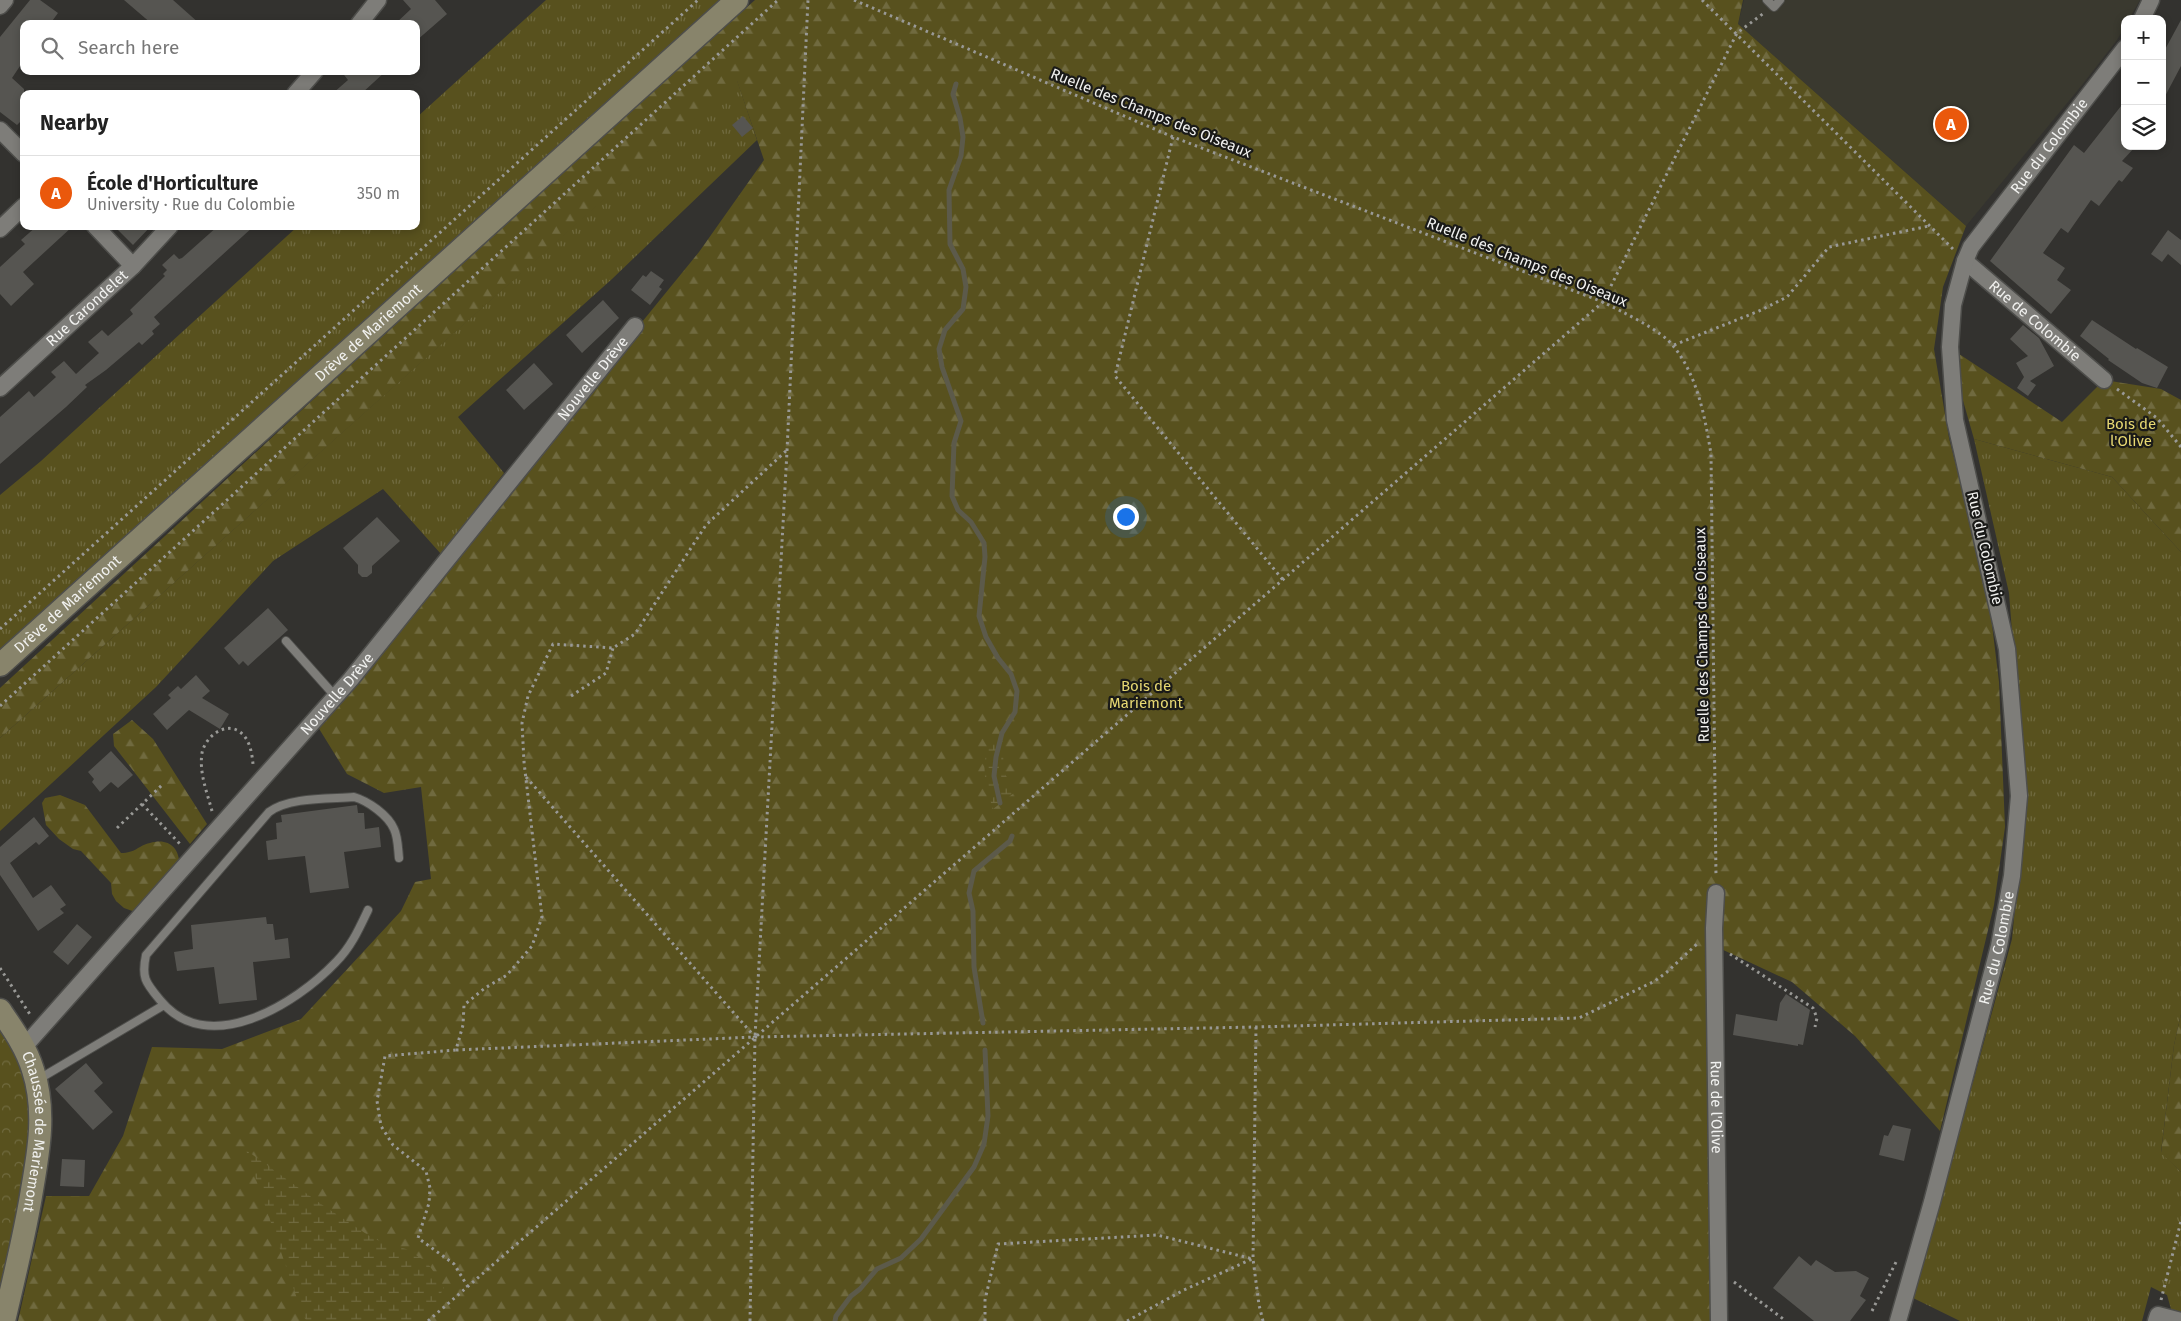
<!DOCTYPE html>
<html lang="en">
<head>
<meta charset="utf-8">
<style>
	body { margin:0; font-family:"Fira Sans",sans-serif; background:#f6f6f6; color:#222 }
	.controls { position:absolute; right:15px; top:15px; display:grid; overflow:hidden; border-radius:10px; box-shadow:0 2px 8px #0003 }
	.controls button { width:45px; height:45px; display:grid; place-items:center; padding:0; border:0; border-bottom:1px solid #e0e0e0; background:#fff; color:#222; font:25px sans-serif }
	.you { position:absolute; left:1125px; top:516px; width:18px; height:18px; margin:-12px; border:4px solid #fff; border-radius:50%; background:#1a73e8; box-shadow:0 0 0 8px #1a73e833 }
	.badge { display:grid; place-items:center; width:32px; height:32px; border-radius:50%; background:#ea580c; color:#fff; font-size:16px; font-weight:700 }
	.pin { position:absolute; translate:-50% -50%; border:2px solid #fff; box-shadow:0 1px 5px #0006 }
	.list { margin:0; padding:0; list-style:none }
	h2 { display:flex; justify-content:space-between; align-items:center; height:65px; margin:0; padding:0 20px; font-size:21px }
	h2 small { font-size:16px; font-weight:400; color:#767676 }
	.list li { display:grid; grid-template-columns:32px 1fr auto; gap:15px; align-items:center; box-sizing:border-box; height:75px; padding:0 20px; border-top:1px solid #e0e0e0 }
	.list b { display:block; font-size:19px; white-space:nowrap }
	.list p { margin:0; font-size:16px; white-space:nowrap; color:#767676 }
	.list em { font-size:16px; font-style:normal; color:#767676 }
	.icon { flex:none; width:28px; height:28px; fill:none; stroke:currentColor; stroke-width:2; stroke-linecap:round; stroke-linejoin:round }
	.map { position:relative; flex:none; width:2181px; height:1321px; overflow:hidden }
	.search { position:absolute; background:#fff; box-shadow:0 2px 8px #0003; left:20px; top:20px; width:400px; height:55px; display:flex; align-items:center; gap:12px; box-sizing:border-box; padding:0 18px; border-radius:10px; color:#767676; font-size:19px }
	.panel { position:absolute; background:#fff; box-shadow:0 2px 8px #0003; left:20px; top:90px; width:400px; height:140px; border-radius:10px }
	.map>svg:first-child { display:block }
	.built { fill:#3a392f }
	.grass { fill:url(#grass-tufts) }
	.forest { fill:url(#forest-firs) }
	.wetland { fill:url(#wetland-marsh) }
	.park { fill:url(#park-crowns) }
	.lines { fill:none; stroke-linecap:round; stroke-linejoin:round }
	.stream { stroke:#5c5a4a; stroke-width:5 }
	.building { fill:#565551 }
	.lane-casing { stroke:#4e4e4b; stroke-width:10 }
	.street-casing { stroke:#4e4e4b; stroke-width:19 }
	.secondary-casing { stroke:#4e4e4b; stroke-width:25 }
	.path { stroke:#999996; stroke-width:3; stroke-dasharray:2.5 4; stroke-linecap:butt }
	.lane { stroke:#7e7d79; stroke-width:8 }
	.street { stroke:#7e7d79; stroke-width:16 }
	.secondary { stroke:#88846b; stroke-width:22 }
	.labels { text-anchor:middle; dominant-baseline:central; stroke-width:4.5; stroke-linejoin:round; paint-order:stroke }
	.street-label { font-size:15px; fill:#f1f1ef; stroke:#1a1a18 }
	.park-label { font-size:15px; fill:#e7d872; stroke:#1a1a18 }
</style>
</head>
<body>
<div class="map">
<svg width="2181" height="1321" viewBox="0 0 2181 1321">
	<defs>
		<pattern id="grass-tufts" width="24" height="20" patternUnits="userSpaceOnUse" patternTransform="scale(1.25)"><rect width="24" height="20" fill="#58511e"/><path d="M3 7l-1-3M5 7V3M7 7l1-3M15 17l-1-3M17 17v-4M19 17l1-3" fill="none" stroke="#706a3f"/></pattern>
		<pattern id="forest-firs" width="22" height="20" patternUnits="userSpaceOnUse" patternTransform="scale(1.25)"><rect width="22" height="20" fill="#58511e"/><path d="M5 1l3.5 6h-7zM16 11l3.5 6h-7z" fill="#706a3f"/></pattern>
		<pattern id="wetland-marsh" width="20" height="14" patternUnits="userSpaceOnUse" patternTransform="scale(1.25)"><rect width="20" height="14" fill="#58511e"/><path d="M1 5h8M5 5V1M11 12h8M15 12V8" fill="none" stroke="#706a3f"/></pattern>
		<pattern id="park-crowns" width="20" height="18" patternUnits="userSpaceOnUse" patternTransform="scale(1.25)"><rect width="20" height="18" fill="#58511e"/><path d="M2 6a3 3 0 1 1 6 0M12 15a3 3 0 1 1 6 0" fill="none" stroke="#706a3f"/></pattern>
	</defs>
	<rect width="100%" height="100%" fill="#33322f"/>
	<!-- built -->
	<path class="built" d="M1744 0H2140L2129 19H2125V26L2117 40 2082 85 1966 226 1738 24Z"/>
	<!-- grass -->
	<path class="grass" d="M546 0H737L0 665V495L41 461 298 226H416V118Z
		M737 80 757 140 612 279 458 417 504 473 441 554 383 489 273 561 156 687 0 831V738Z
		M1974 439 2112 477 2181 552V1014L2174 1045 2161 1152 2181 1172V1312L2171 1309 2167 1295 2151 1287 2142 1321H1960L1911 1297 1940 1181 1973 1082 2012 939 2023 824 2020 735 2009 593Z"/>
	<!-- forest -->
	<path class="forest" d="M755 0H1743L1738 24 1966 226 1943 287 1934 349 1949 438 1988 592 1999 682 2005 827 1994 905 1940 1131 1855 1036 1792 982 1719 948 1724 1321H18L46 1196H89L123 1136 152 1047 222 1049 301 1019 401 911 415 882 431 879 421 787 384 793 347 774 318 727 541 446 699 252 764 160 737 81 0 738V688L509 219Z
		M1956 352 2062 422 2104 380 2161 389 2181 400V552L2112 477 1974 439 1962 397Z
		M132 720 153 739 207 824 190 844 114 746 113 734Z
		M60 795 85 805 121 853C136 853 137 846 150 843 169 837 181 849 179 867L138 913 124 908 116 901 112 894 111 883 81 851 73 849 59 839 46 825 42 803 45 798Z
		M2181 1014V1172L2161 1153 2174 1045Z"/>
	<!-- wetland -->
	<path class="wetland" d="M1002 733 1004 773 1009 780 1014 793 993 809C987 791 981 770 987 751 990 745 998 738 1002 733Z
		M246 1150 321 1204 374 1239 406 1249 427 1262 444 1287 436 1304 416 1321H307L303 1316Z"/>
	<!-- park -->
	<path class="park" d="M0 1010 39 1095 0 1321Z"/>
	<g class="lines">
		<!-- stream -->
		<path class="stream" d="M956 84 953 94 960 118 963 137 961 156 949 190 950 244 963 269 966 287 963 309 945 330 939 349 942 367 961 421 954 443 952 496 958 510 971 522 984 543 985 557 979 616 986 637 998 658 1011 674 1017 691 1015 712 1002 733 996 757 994 776 1000 803
			M983 1023 974 967 973 911 969 893 974 871 1010 841 1012 836
			M835 1321 836 1316 851 1296 860 1289 877 1269 901 1258 921 1239 974 1167 984 1144 988 1116 985 1050"/>
	</g>
	<!-- building -->
	<path class="building" d="M30 0H40L58 13 50 24H24V60L12 78 24 89V118L17 125 0 112V37Z
		M124 0H173L200 24H152Z
		M403 0H435L447 14 416 41V24H395L411 9Z
		M2181 20V66L2162 102V55Z
		M341 71H386L361 94H332L348 80Z
		M2125 101V146H2136L2122 161 2133 168 2122 182 2119 180 2099 206 2091 200 2068 233 2061 228 2043 253 2065 268 2057 280 2071 290 2051 314 1990 261 2074 145 2084 153Z
		M743 116 753 128 742 137 732 125Z
		M37 226H73L23 272 34 284 11 306 0 294V267L25 244 21 240Z
		M114 226H151L133 245Z
		M218 226H254L154 317 160 324 152 331 154 334 142 345 139 342 106 370 85 385 87 387 66 407 0 464V417L29 391 34 397 56 377 51 372 64 361 76 374 99 353 88 342 102 330 108 336 133 314 130 310 165 276 163 274 167 270 162 265 174 254 179 259 182 258Z
		M2168 230 2181 240V265L2168 254 2162 262 2151 254Z
		M651 271 664 280 659 287 662 289 650 305 631 290 643 275 646 277Z
		M603 300 619 318 582 353 566 335Z
		M2092 320 2136 349 2137 348 2168 367 2157 388 2142 383 2108 360 2109 359 2080 336Z
		M2023 325 2039 338 2054 366 2030 381 2036 385 2028 396 2017 388 2024 377 2016 363 2028 356 2010 339Z
		M534 363 553 384 524 410 506 390Z
		M377 517 400 541 372 566V573L367 577H362L358 573V565L343 548Z
		M268 608 288 630 248 666 243 661 239 665 224 648Z
		M196 675 210 691 202 698 229 714 220 729 189 710 167 730 153 714 171 698 168 695 178 686 181 689Z
		M111 751 133 775 118 788 111 782 100 792 92 782 94 779 88 772Z
		M357 805 358 813H364L365 829 379 827 381 847 344 852 349 888 310 893 305 856 268 860 266 841 277 839 276 823 282 822 281 815Z
		M34 817 49 836 39 845 36 842 10 863 33 898 51 885 66 905 60 909 64 913 38 931 0 875V847Z
		M266 917 267 924H273L275 940 288 938 290 958 253 962 257 1000 219 1004 214 967 177 971 174 952 193 949 191 925Z
		M77 924 92 937 68 965 53 952Z
		M1786 994 1810 1010 1803 1045 1798 1044V1046L1733 1035 1736 1014 1777 1021 1780 1003Z
		M86 1063 103 1083 94 1091 113 1112 93 1130 55 1089Z
		M1893 1125 1911 1129 1904 1161 1879 1155 1884 1135 1888 1136Z
		M62 1159 85 1160 84 1187 60 1186Z
		M1799 1256 1811 1266 1816 1260 1835 1272 1856 1271 1869 1278 1860 1296 1866 1300 1850 1321H1814L1773 1288Z"/>
	<g class="lines">
		<!-- lane casing -->
		<g class="lane-casing">
			<path id="lane" d="M1767 0 1774 7 1780 0
				M286 641 335 696
				M368 910C359 929 351 947 336 962 296 1004 208 1059 160 1000 146 983 141 978 146 955L269 812C289 797 328 799 354 797 368 801 388 815 394 829 398 837 398 849 399 858
				M39 1079 164 1005"/>
		</g>
		<!-- street casing -->
		<g class="street-casing">
			<g id="street">
				<path d="M0 6 5 0"/>
				<path d="M2142 19 2151 0"/>
				<path d="M359 24 378 0"/>
				<path d="M295 94 315 71"/>
				<path d="M0 130 24 154"/>
				<path d="M95 226 133 266"/>
				<path d="M0 229 24 206"/>
				<path id="s1" d="M1965 261 2104 380"/>
				<path id="s2" d="M0 388 133 266 170 226"/>
				<path id="s3" d="M1716 893 1714 928 1719 1321"/>
				<path id="s4" d="M24 1047 351 679 635 326"/>
				<path id="s5" d="M1898 1321 1932 1202 1999 946 2012 876 2019 796 2007 649 1955 420 1950 347 1953 305 1965 261 1971 247 2125 48"/>
				<path d="M2156 1321 2158 1315 2181 1321"/>
			</g>
		</g>
		<!-- secondary casing -->
		<g class="secondary-casing">
			<g id="secondary">
				<path id="s6" d="M0 665 737 0"/>
				<path id="s7" d="M0 1010C13 1029 26 1047 33 1070 46 1110 39 1150 32 1190 25 1234 14 1278 4 1321"/>
			</g>
		</g>
		<!-- path -->
		<path class="path" d="M854 0 1173 137 1603 302C1622 312 1662 330 1674 347 1698 377 1705 418 1711 454L1716 877
			M1702 0 1953 249
			M1173 137 1115 376 1283 580
			M1674 345 1759 311 1787 297 1829 247 1929 226
			M2117 389 2157 418 2181 447
			M0 629 698 0
			M571 696 606 673 613 648
			M0 706 778 0
			M526 777 755 1037
			M142 804 181 845
			M212 811C207 792 199 773 202 753 205 737 225 721 240 732 250 739 252 754 253 764
			M117 828 163 784
			M1730 954 1813 1008 1817 1018 1815 1027
			M0 968 31 1016
			M1256 1027 1253 1259 1259 1305 1263 1321
			M456 1050 755 1037 1256 1027 1579 1018 1655 981 1667 972 1699 942
			M1734 1282 1786 1321
			M468 1287 454 1264 418 1238 429 1203 430 1188 426 1171 393 1145 381 1126 377 1101 385 1056 456 1050 463 1025 464 1005 485 988 507 975 532 946 542 917 524 762 522 723 528 696 553 644 613 648 635 634 706 525 786 451
			M2161 1300 2181 1221
			M1872 1311 1896 1262
			M428 1321 1603 302 1737 33 1764 13
			M750 1321 755 1037 787 451 808 0
			M985 1321V1300L998 1244 1157 1235 1253 1259
			M1127 1321 1184 1290 1252 1259"/>
		<!-- lane -->
		<use href="#lane" class="lane"/>
		<!-- street -->
		<use href="#street" class="street"/>
		<!-- secondary -->
		<use href="#secondary" class="secondary"/>
	</g>
	<g class="labels">
		<!-- street labels -->
		<g class="street-label">
			<text transform="translate(1151 113) rotate(22)">Ruelle des Champs des Oiseaux</text>
			<text stroke="none"><textPath href="#s5" startOffset="1226">Rue du Colombie</textPath></text>
			<text transform="translate(1527 262) rotate(22)">Ruelle des Champs des Oiseaux</text>
			<text stroke="none"><textPath href="#s2" startOffset="118">Rue Carondelet</textPath></text>
			<text stroke="none"><textPath href="#s1" startOffset="92">Rue de Colombie</textPath></text>
			<text stroke="none"><textPath href="#s6" startOffset="496">Drève de Mariemont</textPath></text>
			<text stroke="none"><textPath href="#s4" startOffset="878">Nouvelle Drève</textPath></text>
			<text transform="translate(1985 548) rotate(77)">Rue du Colombie</text>
			<text stroke="none"><textPath href="#s6" startOffset="91">Drève de Mariemont</textPath></text>
			<text transform="translate(1702 635) rotate(-91)">Ruelle des Champs des Oiseaux</text>
			<text stroke="none"><textPath href="#s4" startOffset="472">Nouvelle Drève</textPath></text>
			<text stroke="none"><textPath href="#s5" startOffset="386">Rue du Colombie</textPath></text>
			<text stroke="none"><textPath href="#s3" startOffset="214">Rue de l'Olive</textPath></text>
			<text stroke="none"><textPath href="#s7" startOffset="131">Chaussée de Mariemont</textPath></text>
		</g>
		<!-- park labels -->
		<g class="park-label">
			<text x="2131" y="424">Bois de<tspan x="2131" dy="17">l'Olive</tspan></text>
			<text x="1146" y="686">Bois de<tspan x="1146" dy="17">Mariemont</tspan></text>
		</g>
	</g>
</svg>
<div class="controls">
<button>+</button>
<button>−</button>
<button><svg class="icon" aria-label="layers" viewBox="0 0 24 24"><path d="M12 4l9 5-9 5-9-5zM3 14l9 5 9-5"/></svg></button>
</div>
<div class="you"></div>
<div class="pin badge" style="left:1951px;top:124px">A</div>
<div class="search"><svg class="icon" aria-label="search" viewBox="0 0 24 24"><circle cx="10" cy="10" r="6"/><path d="M15 15l6 6"/></svg>Search here</div>
<section class="panel">
<h2>Nearby<small></small></h2>
<ul class="list">
<li><span class="badge">A</span><div><b>École d'Horticulture</b><p>University · Rue du Colombie</p></div><em>350 m</em></li>
</ul>
</section>
</div>
</body>
</html>
